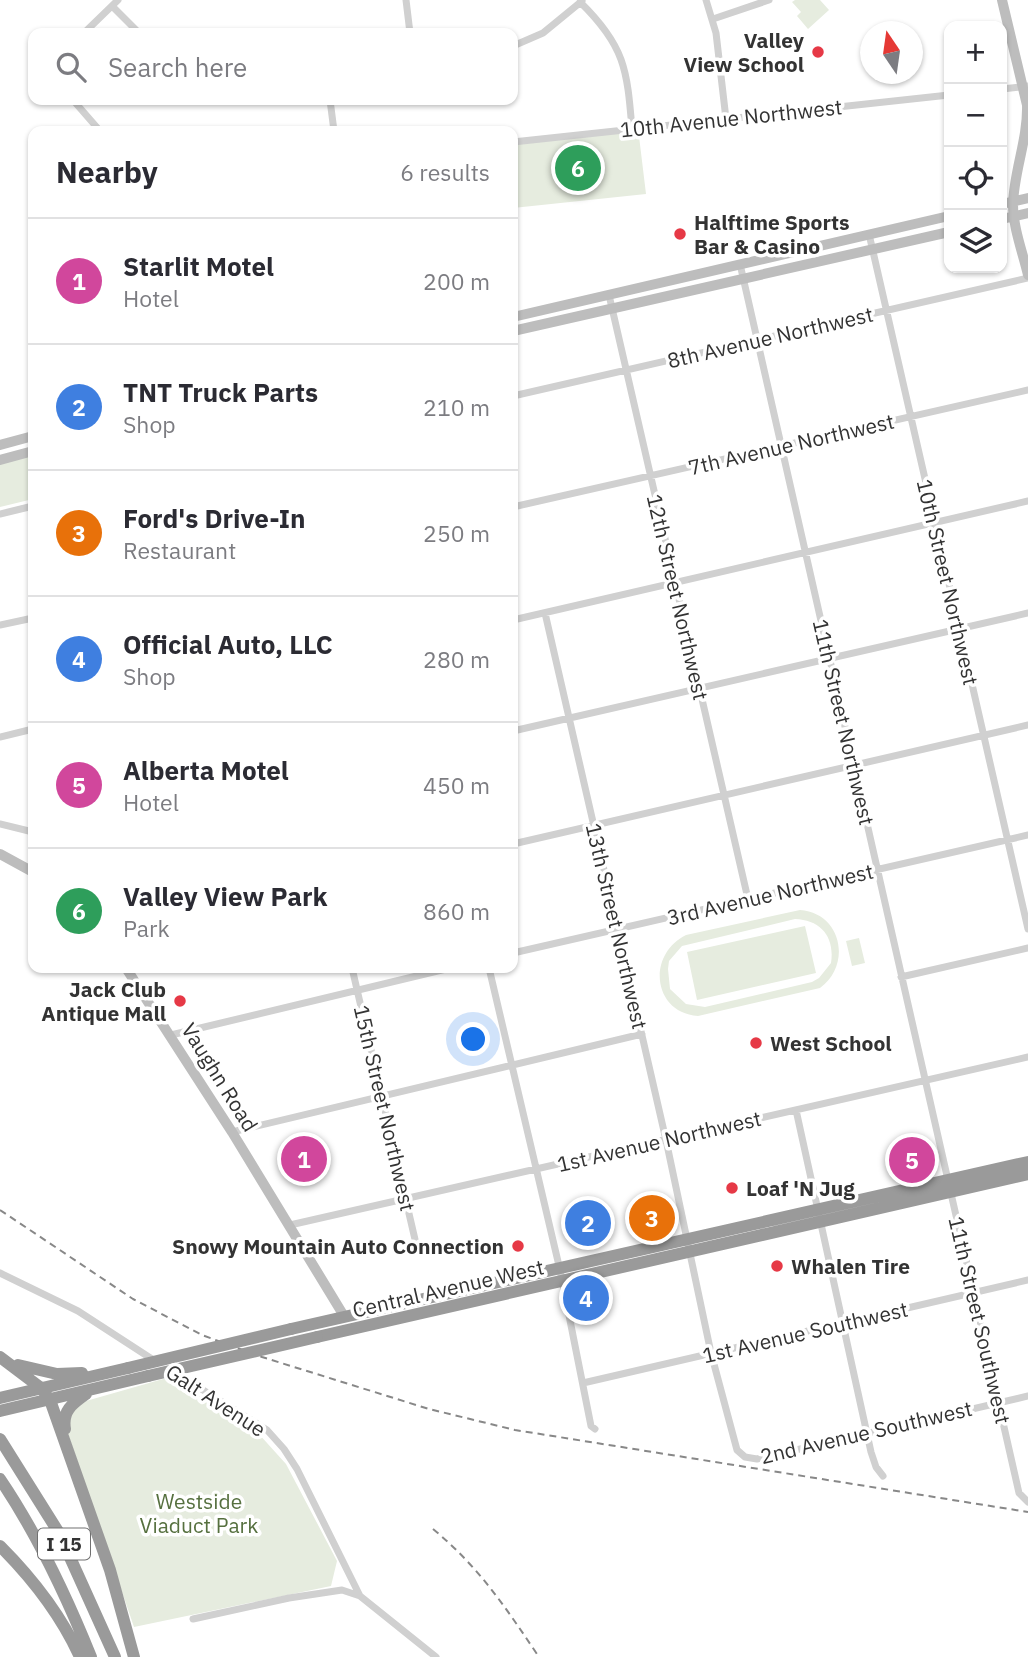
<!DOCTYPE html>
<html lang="en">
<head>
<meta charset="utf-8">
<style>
	body { margin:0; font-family:"IBM Plex Sans",sans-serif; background:#f2f2f3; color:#2b2b33 }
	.controls { position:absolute; right:21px; top:21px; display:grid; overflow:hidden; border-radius:14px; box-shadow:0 2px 5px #0004 }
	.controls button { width:63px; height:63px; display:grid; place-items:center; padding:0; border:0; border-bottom:2px solid #e1e1e2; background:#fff; color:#2b2b33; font:35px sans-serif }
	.compass { position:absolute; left:860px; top:21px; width:63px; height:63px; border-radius:50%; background:#fff; box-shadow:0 2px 5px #0004; rotate:347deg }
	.you { position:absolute; left:474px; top:1040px; width:24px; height:24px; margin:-18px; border:5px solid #fff; border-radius:50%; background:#1a73e8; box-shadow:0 0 0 10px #1a73e833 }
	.badge { display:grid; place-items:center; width:46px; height:46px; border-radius:50%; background:#e63946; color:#fff; font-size:23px; font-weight:700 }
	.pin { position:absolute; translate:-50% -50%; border:4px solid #fff; box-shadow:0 2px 7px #0006 }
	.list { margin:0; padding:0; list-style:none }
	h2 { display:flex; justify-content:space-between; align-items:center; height:91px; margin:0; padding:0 28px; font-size:30px }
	h2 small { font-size:23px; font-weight:400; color:#7c7c81 }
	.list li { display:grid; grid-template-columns:46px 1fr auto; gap:21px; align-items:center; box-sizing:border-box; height:126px; padding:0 28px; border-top:2px solid #e1e1e2 }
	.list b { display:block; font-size:26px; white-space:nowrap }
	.list p { margin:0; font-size:23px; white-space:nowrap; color:#7c7c81 }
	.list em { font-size:23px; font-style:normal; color:#7c7c81 }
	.icon { flex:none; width:38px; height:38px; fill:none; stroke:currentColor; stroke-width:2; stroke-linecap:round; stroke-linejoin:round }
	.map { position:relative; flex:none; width:1028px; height:1657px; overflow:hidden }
	.search { position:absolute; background:#fff; box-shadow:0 2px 5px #0004; left:28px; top:28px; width:490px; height:77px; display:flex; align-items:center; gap:18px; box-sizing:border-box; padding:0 24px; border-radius:14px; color:#7c7c81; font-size:26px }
	.panel { position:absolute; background:#fff; box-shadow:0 2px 5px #0004; left:28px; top:126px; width:490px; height:847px; border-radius:14px }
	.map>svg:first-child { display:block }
	.green { fill:#e6ecdf; fill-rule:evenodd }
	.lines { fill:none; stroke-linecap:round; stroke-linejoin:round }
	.street { stroke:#d0d0d0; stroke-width:7 }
	.secondary { stroke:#bdbdbd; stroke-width:10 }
	.highway { stroke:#9a9a9a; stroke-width:12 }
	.rail { stroke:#888; stroke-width:2; stroke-dasharray:7 5; stroke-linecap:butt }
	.highway-bridge { stroke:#9a9a9a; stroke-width:12 }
	.poi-dot { fill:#e63946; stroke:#fff; stroke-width:2.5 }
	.labels { text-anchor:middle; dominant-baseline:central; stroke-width:7; stroke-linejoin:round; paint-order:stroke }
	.shield { fill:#fff; stroke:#707070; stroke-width:2 }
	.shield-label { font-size:19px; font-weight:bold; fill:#333 }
	.poi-label { font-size:21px; font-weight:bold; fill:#333; stroke:#fff; text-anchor:start }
	.street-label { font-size:21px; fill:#333; stroke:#fff }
	.park-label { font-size:21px; fill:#56703f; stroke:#fff }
</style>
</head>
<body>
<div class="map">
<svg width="1028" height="1657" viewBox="0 0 1028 1657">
	<rect width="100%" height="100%" fill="#fff"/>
	<!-- green -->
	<path class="green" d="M795 0H820L829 10 808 29 797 16 801 12 792 2Z
		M638 128 646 194 513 208V142Z
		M33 454V499L0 507V464Z
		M800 910C842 913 852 965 820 988L698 1016C653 1013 646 955 686 935ZM795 919C821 920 835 937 831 963L819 978 812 982 705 1007 686 1004 670 989 668 969 669 961 682 946Z
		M805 926 816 973 697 1000 687 952Z
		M859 938 865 963 852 966 846 941Z
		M170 1377 258 1433 286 1464 337 1561 331 1586 134 1627 67 1431 70 1414 86 1401Z"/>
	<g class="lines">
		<!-- street -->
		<path class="street" d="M406 0 410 33
			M706 0 716 33 726 119
			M580 2C625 46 627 69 632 129
			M112 6 139 33
			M713 19 769 0
			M84 33 118 0
			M513 46 543 33 582 1
			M1002 89 1028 86
			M73 100 100 131
			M330 100 334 131
			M513 142 949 95
			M869 234 1028 929
			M740 264 1019 1493 1028 1502
			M609 295 748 899
			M513 396 1028 278
			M513 507 1028 390
			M0 514 33 506
			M545 613 666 1140 711 1353 737 1450 745 1457 757 1459 1028 1396
			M513 620 1028 501
			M0 625 33 618
			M513 731 1028 613
			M0 737 33 729
			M0 824 33 832
			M513 844 1028 725
			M513 953 1028 835
			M352 968 417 1248
			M489 968 560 1270 591 1426 595 1429
			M901 977 1028 948
			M171 1035 450 968
			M796 1110 871 1452 876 1467 883 1476
			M232 1132 642 1034
			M290 1225 1028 1057
			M0 1273 78 1311 155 1361
			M171 1370 267 1430 284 1449 297 1469 360 1596
			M583 1383 1028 1280
			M193 1619 289 1598 342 1590 360 1596 436 1657"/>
		<!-- secondary -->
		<path class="secondary" d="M1002 0 1027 105C1028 139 1014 171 1013 204 1013 228 1023 253 1028 275
			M1002 204 1028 198
			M1002 219 1028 213
			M513 317 949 216
			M513 331 949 232
			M0 445 33 436
			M0 460 33 451
			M0 854 33 872
			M126 968 232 1132 344 1316"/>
		<!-- highway -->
		<path class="highway" d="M291 1329 1028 1162
			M317 1337 1028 1174
			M0 1357 41 1388 50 1400 110 1570 134 1657
			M18 1365 57 1374 82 1373
			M0 1398 128 1368
			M0 1411 148 1376
			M65 1429C62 1411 72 1404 86 1394
			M0 1439 59 1533 115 1657
			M0 1479C38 1535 66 1595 91 1657
			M0 1546C32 1578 61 1615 80 1657"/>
		<!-- rail -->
		<path class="rail" d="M0 1210 133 1299 202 1335 262 1357 429 1409 515 1430 1028 1512
			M433 1529C479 1567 506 1608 539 1657"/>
		<!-- highway-bridge -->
		<path class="highway-bridge" d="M128 1368 291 1329
			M148 1376 317 1337"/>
	</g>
	<!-- markers -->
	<g class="poi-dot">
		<circle cx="818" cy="52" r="7"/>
		<circle cx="680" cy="234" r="7"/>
		<circle cx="180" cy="1001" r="7"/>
		<circle cx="756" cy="1043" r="7"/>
		<circle cx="732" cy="1188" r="7"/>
		<circle cx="518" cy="1246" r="7"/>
		<circle cx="777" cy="1266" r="7"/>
	</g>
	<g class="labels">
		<!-- shield labels -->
		<rect class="shield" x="38" y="1528.5" width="52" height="31" rx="5"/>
		<g class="shield-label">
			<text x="64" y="1544">I 15</text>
		</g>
		<!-- poi labels -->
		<g class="poi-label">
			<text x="804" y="40" text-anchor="end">Valley<tspan x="804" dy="24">View School</tspan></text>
			<text x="694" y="222">Halftime Sports<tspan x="694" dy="24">Bar &amp; Casino</tspan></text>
			<text x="166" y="989" text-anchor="end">Jack Club<tspan x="166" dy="24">Antique Mall</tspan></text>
			<text x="770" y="1043">West School</text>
			<text x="746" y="1188">Loaf 'N Jug</text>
			<text x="504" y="1246" text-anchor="end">Snowy Mountain Auto Connection</text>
			<text x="791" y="1266">Whalen Tire</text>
		</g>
		<!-- street labels -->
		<g class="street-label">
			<text transform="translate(731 118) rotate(-6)">10th Avenue Northwest</text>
			<text transform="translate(770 337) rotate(-13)">8th Avenue Northwest</text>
			<text transform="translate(791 444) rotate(-13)">7th Avenue Northwest</text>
			<text transform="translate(948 582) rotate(77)">10th Street Northwest</text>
			<text transform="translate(678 597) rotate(77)">12th Street Northwest</text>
			<text transform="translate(844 722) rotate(77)">11th Street Northwest</text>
			<text transform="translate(770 894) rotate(-13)">3rd Avenue Northwest</text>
			<text transform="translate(617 926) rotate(77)">13th Street Northwest</text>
			<text transform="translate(220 1077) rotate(58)">Vaughn Road</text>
			<text transform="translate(385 1108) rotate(77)">15th Street Northwest</text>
			<text transform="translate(659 1141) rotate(-13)">1st Avenue Northwest</text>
			<text transform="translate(448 1288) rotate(-13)">Central Avenue West</text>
			<text transform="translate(980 1320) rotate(77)">11th Street Southwest</text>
			<text transform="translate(805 1332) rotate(-13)">1st Avenue Southwest</text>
			<text transform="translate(216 1400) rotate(33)">Galt Avenue</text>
			<text transform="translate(866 1432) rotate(-13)">2nd Avenue Southwest</text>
		</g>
		<!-- park labels -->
		<g class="park-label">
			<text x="199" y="1501">Westside<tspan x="199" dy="24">Viaduct Park</tspan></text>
		</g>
	</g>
</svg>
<div class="controls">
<button>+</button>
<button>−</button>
<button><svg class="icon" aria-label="locate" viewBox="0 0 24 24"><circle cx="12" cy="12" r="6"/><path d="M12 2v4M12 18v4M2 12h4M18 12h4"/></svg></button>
<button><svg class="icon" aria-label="layers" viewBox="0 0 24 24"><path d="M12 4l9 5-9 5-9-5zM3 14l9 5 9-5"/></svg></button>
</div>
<svg class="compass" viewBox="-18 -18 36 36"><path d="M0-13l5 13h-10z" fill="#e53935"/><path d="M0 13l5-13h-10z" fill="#7c7c81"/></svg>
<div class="you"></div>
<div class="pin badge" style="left:304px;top:1159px;background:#d1479c">1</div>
<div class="pin badge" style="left:588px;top:1223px;background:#3f7fe0">2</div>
<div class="pin badge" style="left:652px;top:1218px;background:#e8710a">3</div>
<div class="pin badge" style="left:586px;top:1298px;background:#3f7fe0">4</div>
<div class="pin badge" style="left:912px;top:1160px;background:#d1479c">5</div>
<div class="pin badge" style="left:578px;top:168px;background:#2e9e5b">6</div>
<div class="search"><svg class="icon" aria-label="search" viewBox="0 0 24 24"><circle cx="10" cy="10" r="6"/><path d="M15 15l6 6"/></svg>Search here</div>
<section class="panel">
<h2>Nearby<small>6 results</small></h2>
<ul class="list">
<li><span class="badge" style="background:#d1479c">1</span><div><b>Starlit Motel</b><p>Hotel</p></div><em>200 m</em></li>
<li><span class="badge" style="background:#3f7fe0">2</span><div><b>TNT Truck Parts</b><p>Shop</p></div><em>210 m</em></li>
<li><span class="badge" style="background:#e8710a">3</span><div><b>Ford's Drive-In</b><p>Restaurant</p></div><em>250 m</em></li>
<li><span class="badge" style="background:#3f7fe0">4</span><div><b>Official Auto, LLC</b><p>Shop</p></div><em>280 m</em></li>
<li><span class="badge" style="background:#d1479c">5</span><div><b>Alberta Motel</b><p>Hotel</p></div><em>450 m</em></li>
<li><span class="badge" style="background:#2e9e5b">6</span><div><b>Valley View Park</b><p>Park</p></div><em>860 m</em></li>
</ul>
</section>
</div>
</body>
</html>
